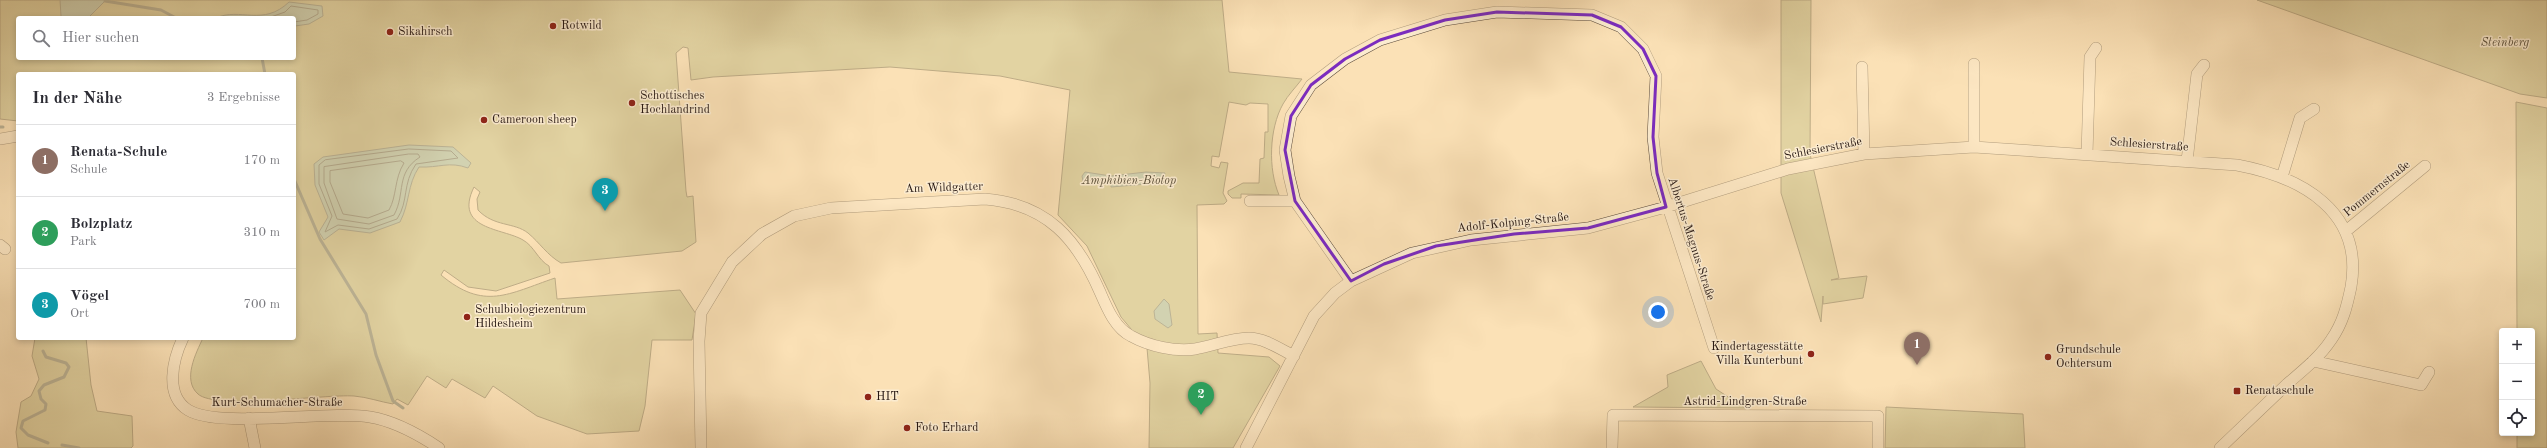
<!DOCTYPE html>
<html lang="de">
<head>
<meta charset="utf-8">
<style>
	body { margin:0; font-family:"Old Standard TT",serif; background:#f2f2f3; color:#2b2b33 }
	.controls { position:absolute; right:12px; bottom:12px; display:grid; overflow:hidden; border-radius:4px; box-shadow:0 2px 6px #0003 }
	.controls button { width:36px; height:36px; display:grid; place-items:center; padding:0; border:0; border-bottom:1px solid #e1e1e2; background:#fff; color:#2b2b33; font:20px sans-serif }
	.you { position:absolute; left:1658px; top:312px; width:14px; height:14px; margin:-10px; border:3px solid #fff; border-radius:50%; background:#1a73e8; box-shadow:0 0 0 6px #1a73e833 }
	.badge { display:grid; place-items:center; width:26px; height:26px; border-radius:50%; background:#2563eb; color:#fff; font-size:13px; font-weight:700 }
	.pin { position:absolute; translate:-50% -33px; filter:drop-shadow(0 1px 2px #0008) }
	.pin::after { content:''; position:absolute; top:21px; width:14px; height:12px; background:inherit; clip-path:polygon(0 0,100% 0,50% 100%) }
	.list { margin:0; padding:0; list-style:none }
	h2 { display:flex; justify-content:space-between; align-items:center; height:52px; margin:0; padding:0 16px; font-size:17px }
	h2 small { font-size:13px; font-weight:400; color:#7c7c81 }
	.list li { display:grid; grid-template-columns:26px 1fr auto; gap:12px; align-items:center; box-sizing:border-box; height:72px; padding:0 16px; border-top:1px solid #e1e1e2 }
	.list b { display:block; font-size:15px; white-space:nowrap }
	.list p { margin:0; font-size:13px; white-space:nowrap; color:#7c7c81 }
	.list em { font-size:13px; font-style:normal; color:#7c7c81 }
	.icon { flex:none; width:22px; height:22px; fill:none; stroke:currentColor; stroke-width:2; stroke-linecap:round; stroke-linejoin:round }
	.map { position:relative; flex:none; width:2547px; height:448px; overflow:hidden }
	.search { position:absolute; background:#fff; box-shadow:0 2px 6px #0003; left:16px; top:16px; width:280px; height:44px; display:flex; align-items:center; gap:10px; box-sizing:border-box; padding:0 14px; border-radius:4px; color:#7c7c81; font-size:15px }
	.panel { position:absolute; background:#fff; box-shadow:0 2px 6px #0003; left:16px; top:72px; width:280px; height:268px; border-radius:4px }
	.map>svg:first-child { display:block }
	.green { fill:#c4c18a; stroke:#756c4e; fill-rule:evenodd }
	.water { fill:#9fbeac; stroke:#6f7b6e }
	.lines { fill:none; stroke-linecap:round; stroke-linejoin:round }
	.shore { stroke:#626a5f; stroke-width:1 }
	.stream { stroke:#6f7b6e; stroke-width:3 }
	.minor-casing { stroke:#5b4a3b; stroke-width:12 }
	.minor { stroke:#fcecd0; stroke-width:11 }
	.marked { fill:none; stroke:#7b2cbf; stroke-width:3; stroke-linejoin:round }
	.poi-dot { fill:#8f2418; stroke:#fcecd0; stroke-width:1.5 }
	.labels { text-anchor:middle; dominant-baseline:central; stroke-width:3; stroke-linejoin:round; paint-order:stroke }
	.poi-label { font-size:12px; fill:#261712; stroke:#fcecd0; text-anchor:start }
	.park-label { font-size:12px; font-style:italic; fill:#5d523c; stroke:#fcecd0 }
	.street-label { font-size:12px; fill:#261712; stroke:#fcecd0 }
</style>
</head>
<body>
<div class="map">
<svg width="2547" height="448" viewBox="0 0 2547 448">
	<rect width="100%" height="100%" fill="#fbe1b6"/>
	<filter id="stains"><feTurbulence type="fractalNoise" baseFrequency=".005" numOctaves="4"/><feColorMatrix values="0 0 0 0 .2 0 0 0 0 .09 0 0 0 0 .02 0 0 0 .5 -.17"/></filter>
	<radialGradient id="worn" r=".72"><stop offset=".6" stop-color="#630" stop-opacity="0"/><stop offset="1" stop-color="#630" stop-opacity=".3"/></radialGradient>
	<!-- green -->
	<path class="green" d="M0 0H1222L1229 72 1302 79C1296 87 1288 95 1283 104 1269 129 1268 169 1279 195L1241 194V198H1232L1228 194V191L1243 183H1259L1260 159 1264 158 1265 132H1268V104L1250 103 1246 105 1229 102 1219 157 1212 156 1211 166 1219 168 1221 162 1228 163 1223 193 1227 201 1224 204 1197 205 1198 334 1217 333 1218 353 1269 357 1280 366 1233 448H1149L1150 383 1147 348 1121 317 1087 246 1058 215 1070 90 1000 76 890 67 713 77 691 80 688 48 683 47 676 53 686 191 687 197 693 196 696 242 682 251 561 263C547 255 540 243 528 233 514 222 494 227 478 210L477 199 480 192 474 187C453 230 503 228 523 240 534 246 538 260 549 266L550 273 496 291 468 287 444 270 441 275C484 311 508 294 555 278L557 299 680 290 696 314 692 340H652L645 406 639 431 587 434 537 416 493 386 485 398 452 379 446 388 427 376 408 405 397 399 393 404C381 402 367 397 354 396 325 394 215 410 198 394 182 380 196 353 203 338H294V74H18V121L0 119ZM18 18H294V58H18Z
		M1781 0H1811L1810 154 1839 278 1831 280 1867 276 1863 298 1823 304V296L1821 322 1781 193Z
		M2257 0H2547V98L2520 94Z
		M2516 102 2547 108V448H2517V433H2532V331H2517Z
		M35 338H86L91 385 97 411 132 416 133 446 131 448H18L16 432 21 402 31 396 39 379 32 356Z
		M1701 361 1716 389 1745 408 1633 407 1668 387 1667 375Z
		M1886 407 2023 414 2025 448H1885Z"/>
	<!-- water -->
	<path class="water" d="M60 0H105V1L88 18H63L61 16Z
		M289 2 322 6 323 16 309 24 295 26 294 18H216C240 7 263 27 289 2Z
		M409 145 453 147 471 163 468 168C449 161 439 168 419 167 407 185 410 203 400 222L370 233 339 229 324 240 319 232 328 217 315 185 314 164 323 157Z
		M1085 172 1111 176 1146 172 1165 173 1163 180 1159 183 1111 187V182L1101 179 1097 183 1083 181 1082 176Z
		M1164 299 1169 304 1172 325 1168 328 1155 319 1154 311Z"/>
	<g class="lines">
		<!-- shore -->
		<path class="shore" d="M268 18 285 12 291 6 318 10V14L307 20 294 22
			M409 149 451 151 458 158 416 164C402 184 409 201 397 219L369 229 338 225 325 232 332 216 319 184V165L325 160Z
			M409 154H418L420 157C395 173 406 193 394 215L369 224 337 219 324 183V167Z
			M401 161 404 163C394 179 397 196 389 210L368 218 343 214 330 182V171Z"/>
		<!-- stream -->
		<path class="stream" d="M105 1 161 10 176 18
			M262 58 265 74
			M0 127H3
			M294 179 320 239 366 314 376 355 393 401 403 408
			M43 351 46 357 66 363 69 367 64 377 44 385 39 391 41 399 46 404 45 410 23 421 21 428 28 435 48 443
			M62 445 79 448"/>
		<!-- minor casing -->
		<g class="minor-casing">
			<path id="minor" d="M1862 67 1864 154
				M0 139 18 136
				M1974 147V64
				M2087 154 2090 57 2096 48
				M2187 161 2197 74 2204 65
				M2282 177 2300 118 2314 109
				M1250 201H1295
				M2346 231 2425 166
				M0 245 5 249
				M1351 281 1295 201 1289 176 1285 150 1291 116 1311 85 1345 59 1380 40 1445 20 1497 12 1592 15 1621 27 1643 49 1656 76 1653 137 1657 173 1714 348
				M183 338C173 359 164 395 188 410 219 429 326 410 370 417 395 421 418 434 439 448
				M2313 361 2421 385 2429 372
				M249 418 255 448
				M701 448 699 341 701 313 732 262 762 234 794 216 831 208 985 199C1047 204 1077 239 1100 292 1107 308 1115 328 1131 336 1149 346 1175 352 1195 349 1213 346 1231 338 1249 338 1264 338 1280 349 1294 356
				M1246 448 1314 316 1335 293 1351 281 1412 253 1471 240 1588 228 1666 207 1788 169 1864 154 1974 147 2237 165C2301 177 2364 211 2351 287 2347 306 2343 323 2331 340 2319 358 2302 371 2286 385 2264 406 2242 427 2220 448
				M1612 448 1613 415 1878 416V448"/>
		</g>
		<!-- minor -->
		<use href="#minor" class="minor"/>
	</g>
	<!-- marked area -->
	<path d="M0 0H2547V448H0ZM1497 12 1592 15 1621 27 1643 49 1656 76 1653 137 1657 173 1666 207 1588 228 1514 234 1436 246 1384 264 1351 281 1295 201 1285 150 1291 116 1311 85 1345 59 1380 40 1445 20Z" fill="#fbe1b6" fill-opacity=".55" fill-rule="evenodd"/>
	<path class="marked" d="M1497 12 1592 15 1621 27 1643 49 1656 76 1653 137 1657 173 1666 207 1588 228 1514 234 1436 246 1384 264 1351 281 1295 201 1285 150 1291 116 1311 85 1345 59 1380 40 1445 20Z"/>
	<!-- markers -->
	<g class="poi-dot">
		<circle cx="553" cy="26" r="4"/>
		<circle cx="390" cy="32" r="4"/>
		<circle cx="632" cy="103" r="4"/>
		<circle cx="484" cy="120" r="4"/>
		<circle cx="467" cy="317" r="4"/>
		<circle cx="1811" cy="354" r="4"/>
		<circle cx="2048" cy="357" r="4"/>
		<rect x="2233" y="387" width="8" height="8" rx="2"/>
		<circle cx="868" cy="397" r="4"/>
		<circle cx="907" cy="428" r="4"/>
	</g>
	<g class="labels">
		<!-- poi labels -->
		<g class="poi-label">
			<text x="561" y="26">Rotwild</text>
			<text x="398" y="32">Sikahirsch</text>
			<text x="640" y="96">Schottisches<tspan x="640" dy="14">Hochlandrind</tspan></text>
			<text x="492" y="120">Cameroon sheep</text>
			<text x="475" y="310">Schulbiologiezentrum<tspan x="475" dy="14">Hildesheim</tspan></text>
			<text x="1803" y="347" text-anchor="end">Kindertagesstätte<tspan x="1803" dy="14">Villa Kunterbunt</tspan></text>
			<text x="2056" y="350">Grundschule<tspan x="2056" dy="14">Ochtersum</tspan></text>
			<text x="2245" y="391">Renataschule</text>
			<text x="876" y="397">HIT</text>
			<text x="915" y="428">Foto Erhard</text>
		</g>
		<!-- park labels -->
		<g class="park-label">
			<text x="2505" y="43">Steinberg</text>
			<text x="1129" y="181">Amphibien-Biotop</text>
		</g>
		<!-- street labels -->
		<g class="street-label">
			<text transform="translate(2149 145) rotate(4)">Schlesierstraße</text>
			<text transform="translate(1823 149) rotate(-11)">Schlesierstraße</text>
			<text transform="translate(944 188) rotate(-2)">Am Wildgatter</text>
			<text transform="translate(2377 189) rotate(-39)">Pommernstraße</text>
			<text transform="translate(1513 223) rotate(-6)">Adolf-Kolping-Straße</text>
			<text transform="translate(1691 239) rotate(72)">Albertus-Magnus-Straße</text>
			<text x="1745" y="402">Astrid-Lindgren-Straße</text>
			<text x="277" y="403">Kurt-Schumacher-Straße</text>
		</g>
	</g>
	<rect width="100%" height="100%" filter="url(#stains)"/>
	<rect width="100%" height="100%" fill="url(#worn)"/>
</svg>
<div class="controls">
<button>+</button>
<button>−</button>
<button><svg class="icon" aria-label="locate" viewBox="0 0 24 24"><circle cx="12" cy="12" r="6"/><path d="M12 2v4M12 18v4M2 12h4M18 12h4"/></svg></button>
</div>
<div class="you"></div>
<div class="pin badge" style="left:1917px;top:365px;background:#8d6e63">1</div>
<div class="pin badge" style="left:1201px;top:415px;background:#2e9e5b">2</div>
<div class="pin badge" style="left:605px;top:211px;background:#0f9aa8">3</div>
<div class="search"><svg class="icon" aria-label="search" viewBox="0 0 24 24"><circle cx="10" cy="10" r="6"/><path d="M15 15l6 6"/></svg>Hier suchen</div>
<section class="panel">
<h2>In der Nähe<small>3 Ergebnisse</small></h2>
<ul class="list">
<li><span class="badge" style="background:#8d6e63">1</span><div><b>Renata-Schule</b><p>Schule</p></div><em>170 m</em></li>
<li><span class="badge" style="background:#2e9e5b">2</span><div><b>Bolzplatz</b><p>Park</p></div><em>310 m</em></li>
<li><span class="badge" style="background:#0f9aa8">3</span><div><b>Vögel</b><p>Ort</p></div><em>700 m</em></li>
</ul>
</section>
</div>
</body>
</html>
